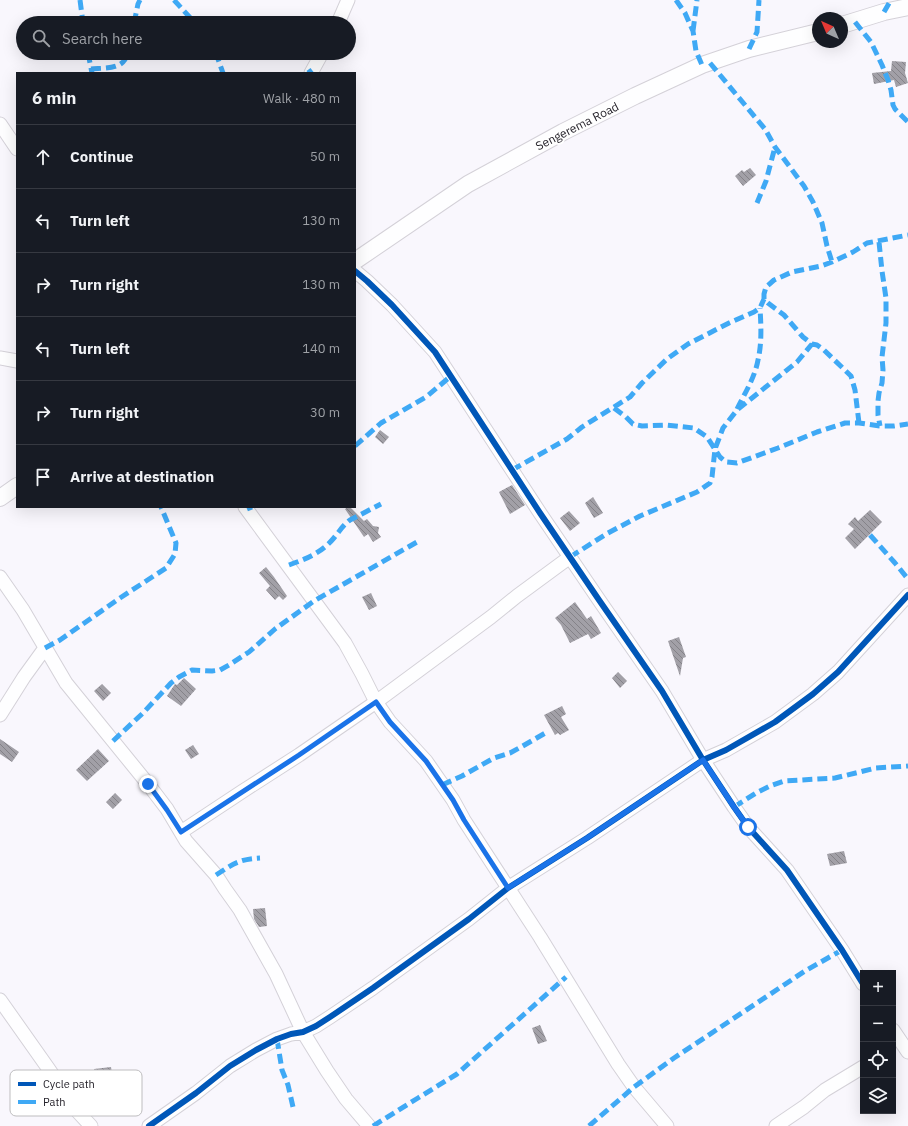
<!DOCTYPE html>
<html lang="en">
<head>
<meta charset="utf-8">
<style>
	body { margin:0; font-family:"IBM Plex Sans",sans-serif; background:#242831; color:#f1f3f6 }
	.controls { position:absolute; right:12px; bottom:12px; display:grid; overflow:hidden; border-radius:0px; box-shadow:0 4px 16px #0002 }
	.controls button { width:36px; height:36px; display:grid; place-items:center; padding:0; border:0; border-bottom:1px solid #363941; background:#171b24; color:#f1f3f6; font:20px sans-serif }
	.compass { position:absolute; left:812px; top:12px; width:36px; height:36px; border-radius:50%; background:#171b24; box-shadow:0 4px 16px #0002; rotate:316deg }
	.stop { position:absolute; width:12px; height:12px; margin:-9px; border:3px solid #1a73e8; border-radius:50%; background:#fff }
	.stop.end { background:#1a73e8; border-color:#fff; box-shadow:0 1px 4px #0008 }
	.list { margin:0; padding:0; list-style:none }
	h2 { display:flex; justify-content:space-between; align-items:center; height:52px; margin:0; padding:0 16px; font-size:17px }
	h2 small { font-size:13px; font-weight:400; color:#9ea1a6 }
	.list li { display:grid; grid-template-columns:26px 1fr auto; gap:12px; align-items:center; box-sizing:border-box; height:64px; padding:0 16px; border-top:1px solid #363941 }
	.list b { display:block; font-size:15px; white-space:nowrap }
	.list em { font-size:13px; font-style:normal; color:#9ea1a6 }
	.icon { flex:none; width:22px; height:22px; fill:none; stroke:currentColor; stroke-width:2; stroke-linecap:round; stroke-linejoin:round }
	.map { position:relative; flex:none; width:908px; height:1126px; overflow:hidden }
	.search { position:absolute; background:#171b24; box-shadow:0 4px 16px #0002; left:16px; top:16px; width:340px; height:44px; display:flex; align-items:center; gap:10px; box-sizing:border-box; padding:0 14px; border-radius:22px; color:#9ea1a6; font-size:15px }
	.panel { position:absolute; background:#171b24; box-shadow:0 4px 16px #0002; left:16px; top:72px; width:340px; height:436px; border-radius:0px }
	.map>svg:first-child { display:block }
	.building { fill:url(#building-back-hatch) }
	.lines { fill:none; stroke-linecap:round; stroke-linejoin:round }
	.minor-casing { stroke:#d4d1d8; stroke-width:15 }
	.major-casing { stroke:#d4d1d8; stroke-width:18 }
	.minor { stroke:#fefeff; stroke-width:13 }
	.major { stroke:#fefeff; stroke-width:16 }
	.quiet { stroke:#3fa9f5; stroke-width:5; stroke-dasharray:10 5; stroke-linecap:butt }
	.cycleway-casing { stroke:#fff; stroke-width:8 }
	.cycleway { stroke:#0057b8; stroke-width:6 }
	.route { stroke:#1a73e8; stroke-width:5 }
	.labels { text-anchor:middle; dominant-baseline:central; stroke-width:4; stroke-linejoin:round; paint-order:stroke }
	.street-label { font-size:12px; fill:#26232b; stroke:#fff }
	.key { fill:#fff; stroke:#bebdbf; stroke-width:1 }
	.key-label { font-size:11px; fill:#26232b }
</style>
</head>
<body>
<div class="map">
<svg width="908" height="1126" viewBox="0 0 908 1126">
	<defs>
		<pattern id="building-back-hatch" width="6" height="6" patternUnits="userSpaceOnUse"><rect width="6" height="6" fill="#a2a0a7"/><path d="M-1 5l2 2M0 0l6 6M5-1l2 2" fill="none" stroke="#848288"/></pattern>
	</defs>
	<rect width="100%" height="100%" fill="#f9f7fd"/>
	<!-- building -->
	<path class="building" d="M892 61 906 62 905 73 908 83 896 87 894 80 874 84 872 73 891 71Z
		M750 168 756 175 743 186 735 176 742 170 744 172Z
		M380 430 389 437 383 444 375 437Z
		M512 485 525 505 510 514 499 492Z
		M593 497 603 513 594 518 585 503Z
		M348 507H350L364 521 367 519 373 526 379 527 378 533 381 537 373 542 368 534 364 537 345 509Z
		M870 510 882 522 855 549 845 538 854 529 848 524 855 517 858 521Z
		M569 511 580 523 570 531 560 518Z
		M266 567 274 577 287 596 283 600 279 596 275 600 266 590 270 586 259 573Z
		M371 593 377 606 369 610 362 597Z
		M575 602 587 619 591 616 601 633 591 639 588 634 570 643 561 625 555 618Z
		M679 637 686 657 683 658 680 676 668 641Z
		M618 672 627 681 620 688 612 678Z
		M184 678 196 689 181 706 167 696 175 684 177 685Z
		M102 684 111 693 103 701 94 691Z
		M562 706 566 714 561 717 569 730 560 735 558 733 555 735 544 715Z
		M0 739 19 752 12 762 0 754Z
		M193 745 199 754 191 759 185 750Z
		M98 749 109 761 87 781 76 770Z
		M115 793 122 800 113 809 106 802Z
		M844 851 847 863 830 866 827 854Z
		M265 908 267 926 259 927 254 919 253 909Z
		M540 1025 547 1041 538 1044 532 1028Z
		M111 1067 115 1092 99 1095 94 1069Z"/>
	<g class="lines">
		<!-- minor casing -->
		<g class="minor-casing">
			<path id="minor" d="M338 23 348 0
				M311 73 322 53
				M0 124 17 149
				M355 271 367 281 392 305 435 352 540 513 599 600 662 691 703 760 734 807 748 827 787 870 842 950 863 984
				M0 358 17 361
				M245 507 345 643 362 674 376 702 390 722 426 761 453 800 464 820 540 937 618 1064 634 1087 667 1126
				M0 577 23 610 66 683 148 784 167 809 186 841 216 875 225 889 240 910 276 974 303 1032 327 1071 346 1099 369 1126
				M0 715 24 677 45 648
				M181 832 243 791 299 755 376 702 491 617 517 596 570 557
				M0 1000 48 1068 78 1112 91 1126
				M893 1030 908 1052
				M149 1126 196 1093 230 1066 256 1050 277 1039 291 1034 303 1032 316 1026 330 1017 373 988 469 919 508 888 587 838 703 760 726 750 775 722 813 694 838 672 908 595
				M776 1126 804 1107 825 1090 863 1067"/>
		</g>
		<!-- major casing -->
		<g class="major-casing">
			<path id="major" d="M842 25 884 12 908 7
				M355 261 468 184 563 132 635 96 702 65 749 49 818 32
				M0 498 17 486"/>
		</g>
		<!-- minor -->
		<use href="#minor" class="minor"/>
		<!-- major -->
		<use href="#major" class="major"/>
		<!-- quiet -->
		<path class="quiet" d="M80 0 83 23
			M174 0 195 23
			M676 0 685 13 693 31 696 51 702 65
			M884 12 891 0
			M855 22 871 42 882 65 888 80 891 90 893 105 895 109 908 122
			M134 23 138 4 140 0
			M693 31 697 0
			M749 49 757 32 759 0
			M88 53 92 73
			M214 53 218 59 223 73
			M710 63 765 129 775 147 804 186 813 202 822 223 827 246 832 262
			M91 69C101 68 116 69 123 62 125 60 127 56 128 53
			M308 73 312 70
			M757 203 766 181 775 147
			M879 242 882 271 886 298V323L882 357 883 370 882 383 879 393 878 401V415L880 426
			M614 408 626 417 633 424 642 426 666 425 694 428 707 437 720 457 726 462 737 463 778 448 817 432 845 423H859L880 426H894L908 424
			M737 409C745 393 755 377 758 360 762 343 761 325 760 308
			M859 423 855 390 851 376 824 350 817 345 812 344 803 337 784 315 768 303 764 299V294L766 287 774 280 792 272 821 266 832 262 853 252 867 243 908 235
			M355 446 381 423 426 397 451 376
			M512 470 567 439 582 427 630 397 642 383 667 359 688 344 729 323 754 312 760 308 764 299
			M247 509 252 507
			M870 535 895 563 908 579
			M570 557 608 533 640 516 697 492 710 483 712 477 715 449 723 428 737 410 797 362 812 344
			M289 565C306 559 321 553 333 539 339 532 343 525 350 520L381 504
			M45 648 60 640 120 598 166 568 175 554 176 543 161 507
			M113 741 143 713 171 683 179 677 192 670 212 671 220 670 229 665 249 652 275 629 314 601 417 542
			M442 785 462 776 494 758 510 753 521 747 547 732
			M734 807 756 793 770 786 784 781 835 778 876 768 908 766
			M216 875C233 864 239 859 260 858
			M277 1039 282 1070 288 1085 293 1107
			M373 1126 418 1098 457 1074 566 977
			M589 1126 634 1087 674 1058 805 971 842 950"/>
		<!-- cycleway casing -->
		<g class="cycleway-casing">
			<path id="cycleway" d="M355 271 367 281 392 305 435 352 540 513 599 600 662 691 703 760 734 807 748 827 787 870 842 950 863 984
				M149 1126 196 1093 230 1066 256 1050 277 1039 291 1034 303 1032 316 1026 330 1017 373 988 469 919 508 888 587 838 703 760 726 750 775 722 813 694 838 672 908 595"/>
		</g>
		<!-- cycleway -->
		<use href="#cycleway" class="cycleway"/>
	</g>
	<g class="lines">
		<!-- route -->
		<path class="route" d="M148 784 167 810 181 832 299 755 376 702 390 722 426 761 453 800 464 820 508 888 587 838 703 760 734 807 748 827"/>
	</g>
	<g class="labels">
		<!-- street labels -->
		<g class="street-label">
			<text transform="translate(577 126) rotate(-27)">Sengerema Road</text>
		</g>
	</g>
	<!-- legend -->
	<rect x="10" y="1070" width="132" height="46" rx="6" class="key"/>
	<rect x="18" y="1082" width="18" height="4" fill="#0057b8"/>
	<rect x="18" y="1100" width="18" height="4" fill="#3fa9f5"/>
	<g class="key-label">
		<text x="43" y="1088">Cycle path</text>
		<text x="43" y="1106">Path</text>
	</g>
</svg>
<div class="controls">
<button>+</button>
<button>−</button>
<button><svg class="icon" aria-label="locate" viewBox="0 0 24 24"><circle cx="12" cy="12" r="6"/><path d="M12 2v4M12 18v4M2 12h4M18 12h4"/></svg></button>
<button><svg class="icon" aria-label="layers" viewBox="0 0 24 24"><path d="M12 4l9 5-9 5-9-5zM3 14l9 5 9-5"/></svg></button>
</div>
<svg class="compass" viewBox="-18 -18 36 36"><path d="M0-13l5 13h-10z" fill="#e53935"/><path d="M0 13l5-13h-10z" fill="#9ea1a6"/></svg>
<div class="stop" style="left:748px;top:827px"></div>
<div class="stop end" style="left:148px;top:784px"></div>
<div class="search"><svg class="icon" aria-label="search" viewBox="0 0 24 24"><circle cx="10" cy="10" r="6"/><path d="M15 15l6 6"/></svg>Search here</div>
<section class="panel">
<h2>6 min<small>Walk · 480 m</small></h2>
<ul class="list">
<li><svg class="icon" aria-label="ahead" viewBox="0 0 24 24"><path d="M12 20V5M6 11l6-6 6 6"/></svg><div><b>Continue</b></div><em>50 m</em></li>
<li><svg class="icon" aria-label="left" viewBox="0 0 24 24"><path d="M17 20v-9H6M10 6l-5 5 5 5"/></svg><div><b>Turn left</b></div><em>130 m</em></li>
<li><svg class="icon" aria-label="right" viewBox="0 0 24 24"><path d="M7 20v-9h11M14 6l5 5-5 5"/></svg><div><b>Turn right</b></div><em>130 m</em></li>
<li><svg class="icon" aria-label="left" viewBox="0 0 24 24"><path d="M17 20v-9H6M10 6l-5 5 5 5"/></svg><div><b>Turn left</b></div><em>140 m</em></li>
<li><svg class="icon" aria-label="right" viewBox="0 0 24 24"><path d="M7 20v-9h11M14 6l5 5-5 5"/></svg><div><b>Turn right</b></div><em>30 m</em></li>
<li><svg class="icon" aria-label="arrive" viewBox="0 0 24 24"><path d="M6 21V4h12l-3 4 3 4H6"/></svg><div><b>Arrive at destination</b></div></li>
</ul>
</section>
</div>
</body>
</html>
